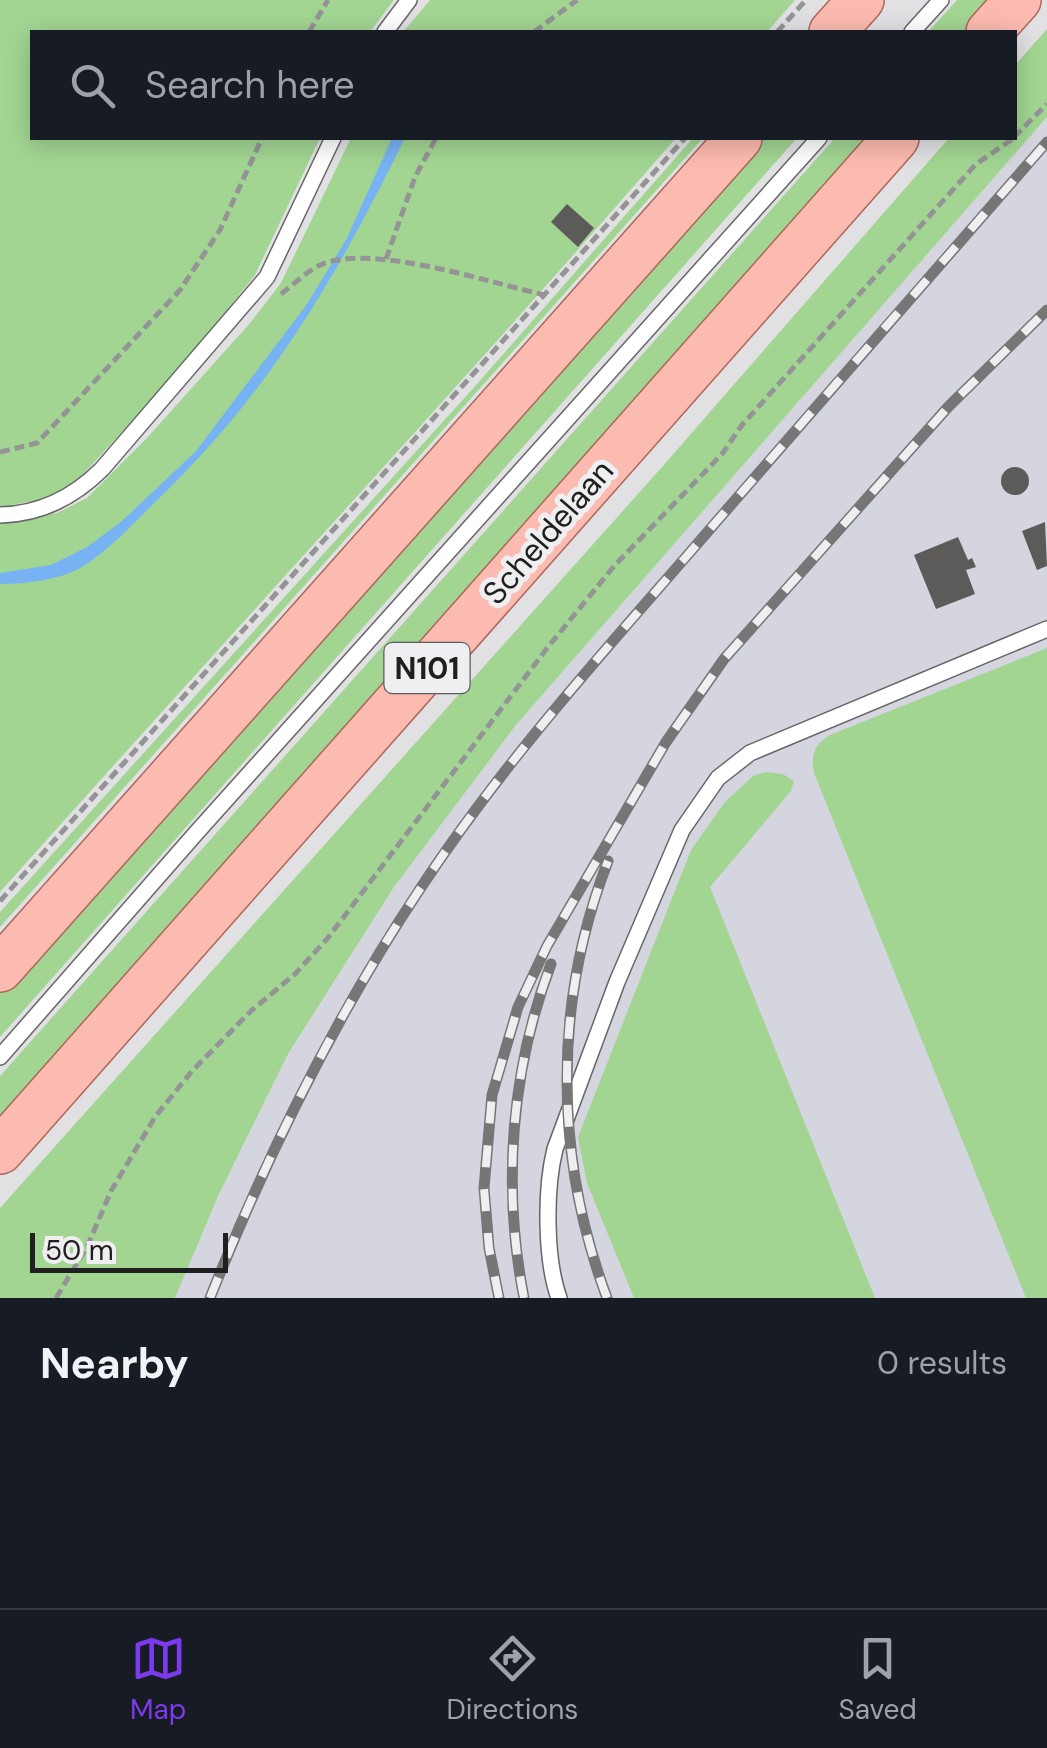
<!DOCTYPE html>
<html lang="en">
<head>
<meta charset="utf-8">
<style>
	body { margin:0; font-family:"DM Sans",sans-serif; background:#20242c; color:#f1f3f6 }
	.scale { position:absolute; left:30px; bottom:25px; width:198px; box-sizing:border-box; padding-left:10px; border:5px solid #1f1f20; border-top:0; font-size:28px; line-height:35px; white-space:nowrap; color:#1f1f20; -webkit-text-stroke:8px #efeff1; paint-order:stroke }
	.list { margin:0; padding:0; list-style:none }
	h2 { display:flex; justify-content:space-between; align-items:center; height:130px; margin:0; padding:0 40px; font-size:42px }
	h2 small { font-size:32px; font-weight:400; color:#9ea1a6 }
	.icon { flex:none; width:55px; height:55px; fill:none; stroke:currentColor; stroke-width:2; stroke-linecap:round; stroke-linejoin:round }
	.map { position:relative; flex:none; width:1047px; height:1298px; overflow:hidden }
	.search { position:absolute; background:#171b24; box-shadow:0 5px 25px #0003; left:30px; right:30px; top:30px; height:110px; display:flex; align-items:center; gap:25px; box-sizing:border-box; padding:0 35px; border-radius:0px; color:#9ea1a6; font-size:38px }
	.sheet { height:310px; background:#171b24 }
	nav { display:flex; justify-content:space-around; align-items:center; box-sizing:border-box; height:140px; border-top:2px solid #363941; background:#171b24; font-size:28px; color:#9ea1a6 }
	nav a { display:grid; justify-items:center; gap:5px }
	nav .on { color:#7c3aed }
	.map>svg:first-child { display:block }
	.built { fill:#d4d5df }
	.green { fill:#a2d592 }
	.water { fill:#77b3f2 }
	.building { fill:#5d5b5a }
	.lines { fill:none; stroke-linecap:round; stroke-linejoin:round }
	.lane-casing { stroke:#676769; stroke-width:18 }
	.primary-casing { stroke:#ad665b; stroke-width:48 }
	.path { stroke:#949496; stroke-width:5; stroke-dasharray:10 5; stroke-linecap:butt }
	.lane { stroke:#fff; stroke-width:15 }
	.primary { stroke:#fcbbb0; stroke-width:45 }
	.rail-casing { stroke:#767677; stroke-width:11 }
	.rail { stroke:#efeff1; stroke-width:8; stroke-dasharray:22; stroke-linecap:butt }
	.labels { text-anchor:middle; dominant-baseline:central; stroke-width:10; stroke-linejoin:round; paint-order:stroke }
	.shield { fill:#efeff1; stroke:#5d5d5f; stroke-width:2.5 }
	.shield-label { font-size:30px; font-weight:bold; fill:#1f1f20 }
	.street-label { font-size:32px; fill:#1f1f20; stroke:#efeff1 }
</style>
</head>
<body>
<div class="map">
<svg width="1047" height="1298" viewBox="0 0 1047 1298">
	<rect width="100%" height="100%" fill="#e1e1e4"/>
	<!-- built -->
	<path class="built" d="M1047 117V1298H175L219 1194 288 1054 394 887 516 725Z"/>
	<!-- green -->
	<path class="green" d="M0 0H394L370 32H32V138H320L255 275 169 381 75 483 45 499 0 507Z
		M430 0H795L767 32H403Z
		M957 0H991L963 32H928Z
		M1047 29V117L516 725 394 887 288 1054 219 1194 175 1298H0V1208L662 467 949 138H1014L1015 65Z
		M351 138H676C455 392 225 640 0 892V523L57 513 87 498 146 439 251 322 281 283Z
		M693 138H703L0 927V912L477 384Z
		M759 138H797L0 1037V991Z
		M835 138H870L0 1122V1076Z
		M1047 648V1298H1026L814 773C811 753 814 745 830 735Z
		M766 772 783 774 794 781 791 791 710 887 875 1298H634L587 1183 578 1137 691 850 725 802 753 776Z"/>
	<!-- water -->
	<path class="water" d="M392 138H405C337 276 269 394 156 501 133 524 109 550 82 567 60 580 25 584 0 584V573L51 565 87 547 122 521 196 451 307 304 346 240Z"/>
	<!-- building -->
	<path class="building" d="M567 204 594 228 578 247 551 222Z
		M1001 481a14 14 0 1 1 28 0a14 14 0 1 1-28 0Z
		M1045 522 1047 566 1037 570 1022 531Z
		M958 537 968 560 972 558 976 567 966 570 975 594 936 609 914 555Z"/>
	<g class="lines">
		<!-- lane casing -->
		<g class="lane-casing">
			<path id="lane" d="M385 32 409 0
				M912 32 941 0
				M0 515C41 514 74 497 102 469L267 277 333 138
				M0 1057 197 832 819 138
				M559 1298C545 1259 545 1189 555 1149L617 982 682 830 718 778 750 753 1047 629"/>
		</g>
		<!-- primary casing -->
		<g class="primary-casing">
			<path id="primary" d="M832 32 861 0
				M989 32 1018 0
				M0 969 739 138
				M0 1151 896 138"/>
		</g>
		<!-- path -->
		<path class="path" d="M309 32 328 0
			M534 32 577 0
			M777 32 806 0
			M1014 137 1047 104
			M386 259 415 177 436 138
			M281 294C293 285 305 273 318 266 367 241 490 283 545 295
			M0 452 37 443 180 290 220 230 262 138
			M0 901 685 138
			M56 1298 87 1247 111 1191 155 1117 192 1071 251 1011 295 974 327 939 548 647 615 565 722 454 742 425 976 164 1014 138"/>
		<!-- lane -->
		<use href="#lane" class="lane"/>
		<!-- primary -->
		<use href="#primary" class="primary"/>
		<!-- rail casing -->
		<g class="rail-casing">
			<path id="rail" d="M210 1298C267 1155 335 1017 420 889 498 770 592 665 685 558 805 419 926 281 1047 142
				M499 1298 489 1248 484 1188 492 1095 518 1007 547 946 666 742 724 659 949 406 1047 310
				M524 1298C502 1186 511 1070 551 964
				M607 1298C554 1156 553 1003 608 861"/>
		</g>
		<!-- rail -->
		<use href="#rail" class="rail"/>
	</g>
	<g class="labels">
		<!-- shield labels -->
		<rect class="shield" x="384.5" y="643" width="85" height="50" rx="8"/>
		<g class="shield-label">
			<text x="427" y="668">N101</text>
		</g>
		<!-- street labels -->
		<g class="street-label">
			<text transform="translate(548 532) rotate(-49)">Scheldelaan</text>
		</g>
	</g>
</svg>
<div class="scale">50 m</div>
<div class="search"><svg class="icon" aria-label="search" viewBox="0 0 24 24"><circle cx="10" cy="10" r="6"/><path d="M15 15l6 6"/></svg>Search here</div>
</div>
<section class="sheet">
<h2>Nearby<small>0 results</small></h2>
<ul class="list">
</ul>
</section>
<nav>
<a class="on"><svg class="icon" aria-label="map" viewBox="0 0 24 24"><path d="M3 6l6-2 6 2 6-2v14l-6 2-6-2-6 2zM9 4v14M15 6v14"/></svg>Map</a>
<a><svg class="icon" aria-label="directions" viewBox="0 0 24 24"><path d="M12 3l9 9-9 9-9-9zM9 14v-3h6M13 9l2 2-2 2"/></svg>Directions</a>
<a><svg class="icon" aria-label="saved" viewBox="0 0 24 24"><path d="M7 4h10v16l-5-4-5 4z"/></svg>Saved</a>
</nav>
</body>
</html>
